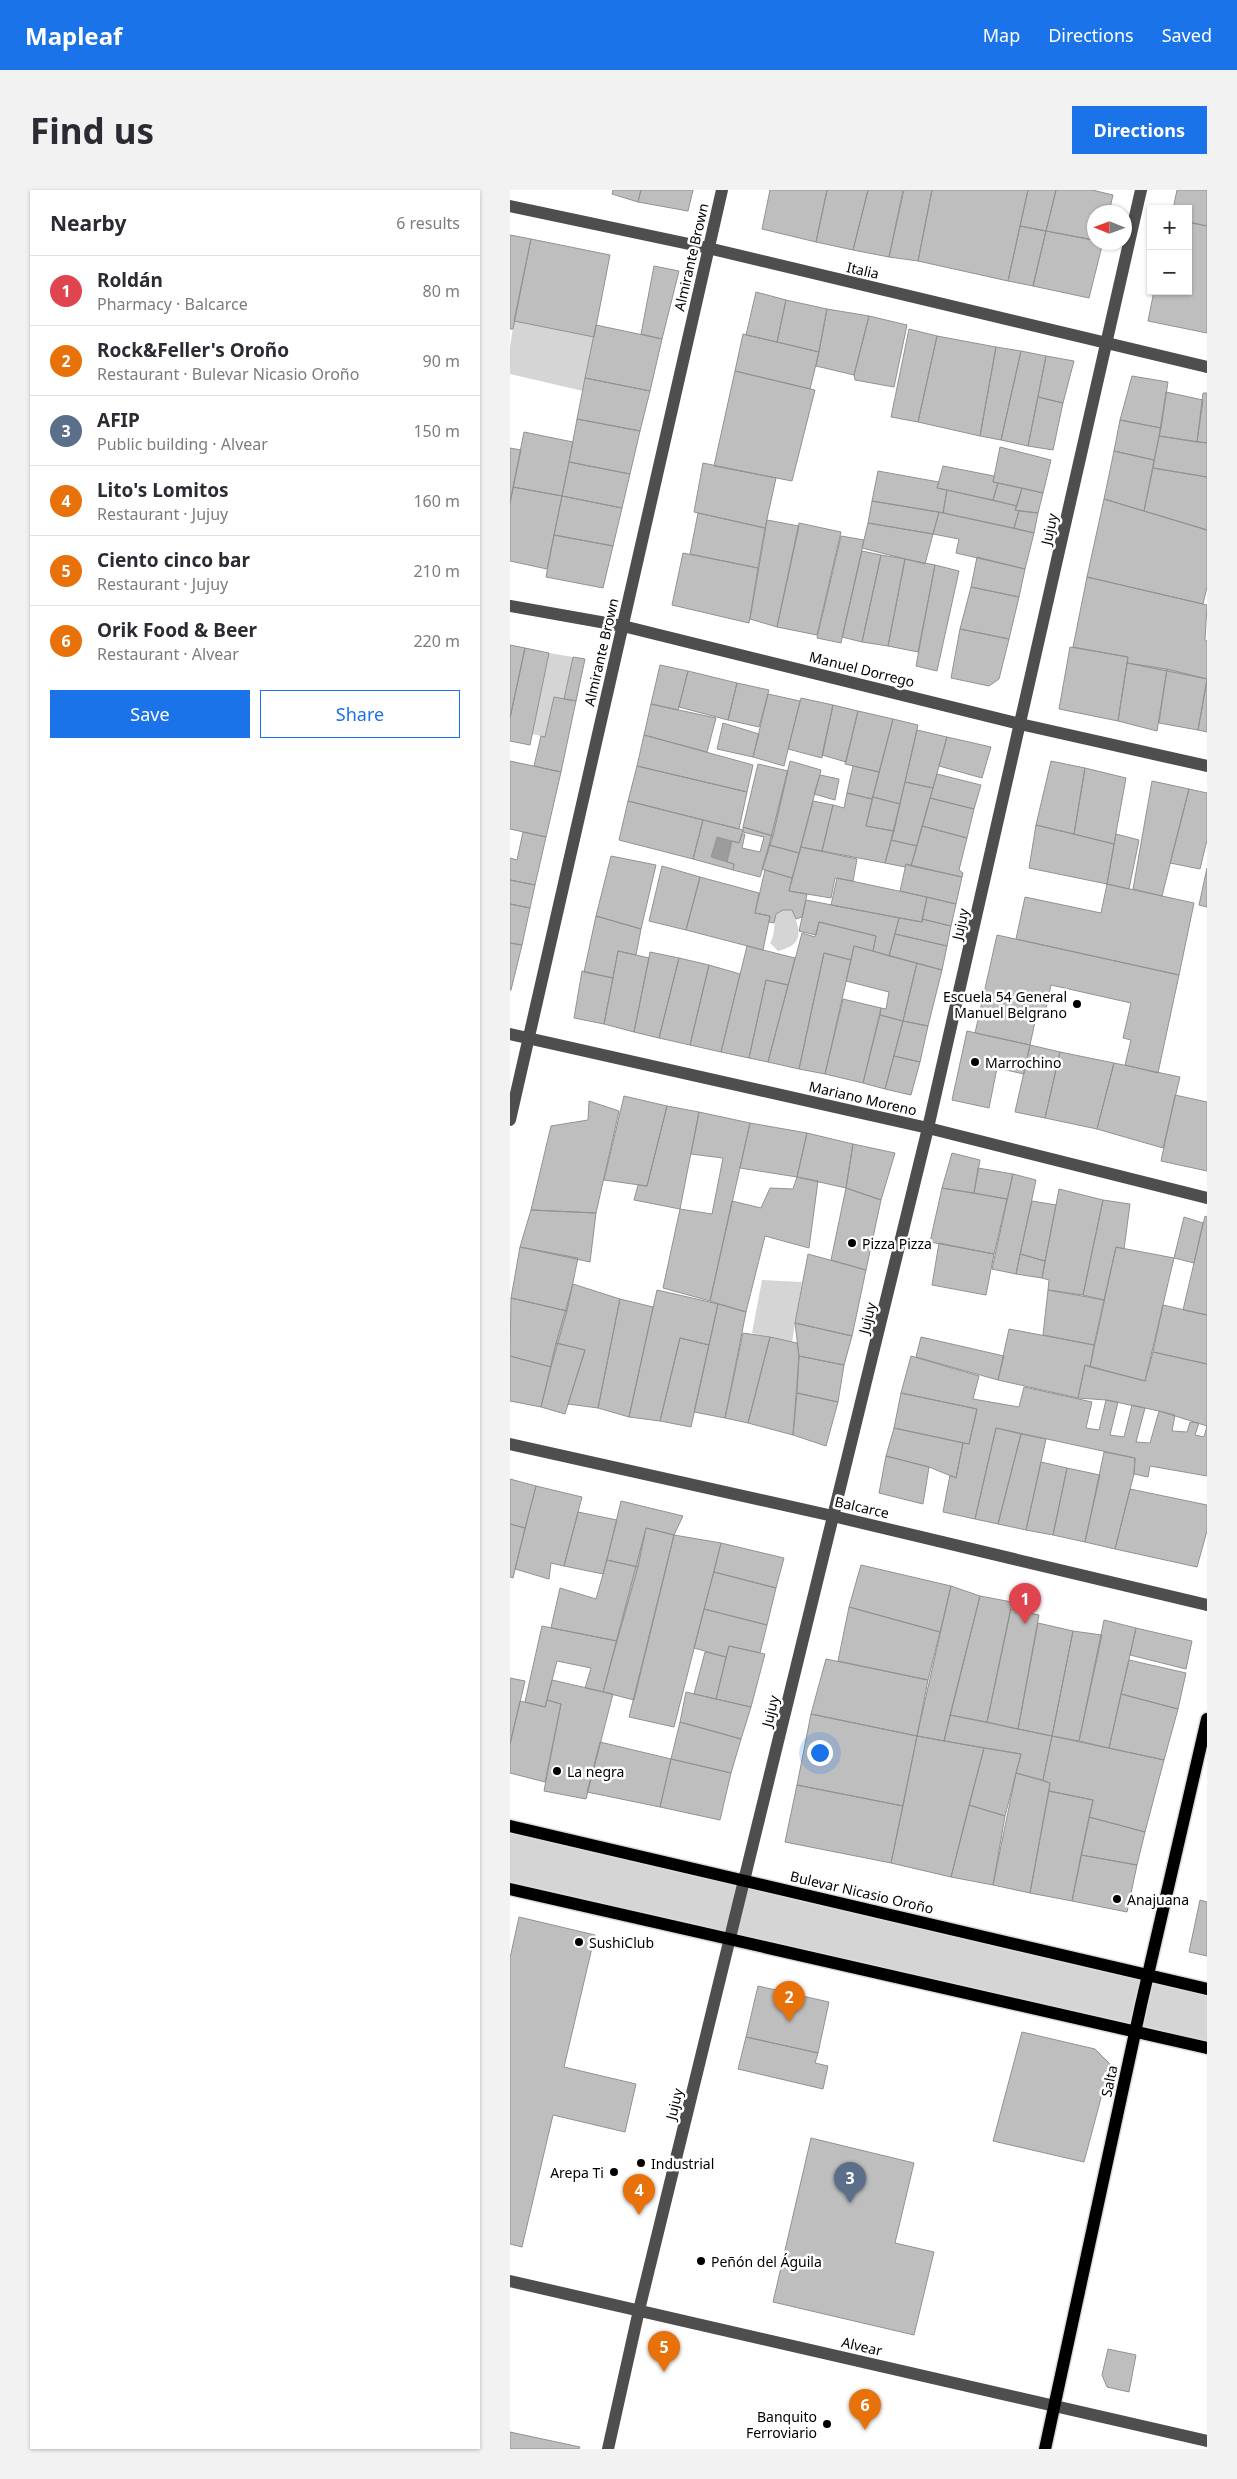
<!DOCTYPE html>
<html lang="en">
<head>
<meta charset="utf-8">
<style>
	body { margin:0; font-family:"Noto Sans",sans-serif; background:#f2f2f3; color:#2b2b33 }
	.controls { position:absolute; right:15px; top:15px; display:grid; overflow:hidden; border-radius:0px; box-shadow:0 1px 4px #0004 }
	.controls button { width:45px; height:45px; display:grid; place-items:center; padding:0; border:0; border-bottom:1px solid #e1e1e2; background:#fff; color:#2b2b33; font:25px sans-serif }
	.compass { position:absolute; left:577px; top:15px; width:45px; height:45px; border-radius:50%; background:#fff; box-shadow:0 1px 4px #0004; rotate:271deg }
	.you { position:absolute; left:309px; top:1562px; width:18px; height:18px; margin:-12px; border:4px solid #fff; border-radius:50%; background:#1a73e8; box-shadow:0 0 0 8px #1a73e833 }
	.badge { display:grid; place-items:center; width:32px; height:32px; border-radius:50%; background:#1a73e8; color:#fff; font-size:16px; font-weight:700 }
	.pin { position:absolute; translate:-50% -41px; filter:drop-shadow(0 1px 2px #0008) }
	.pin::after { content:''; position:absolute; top:26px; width:18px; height:15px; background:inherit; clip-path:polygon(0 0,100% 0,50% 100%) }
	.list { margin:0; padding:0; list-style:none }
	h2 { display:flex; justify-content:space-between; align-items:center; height:65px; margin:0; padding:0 20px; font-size:21px }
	h2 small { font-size:16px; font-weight:400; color:#7c7c81 }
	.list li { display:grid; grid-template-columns:32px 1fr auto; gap:15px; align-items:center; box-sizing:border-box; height:70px; padding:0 20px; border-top:1px solid #e1e1e2 }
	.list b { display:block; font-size:19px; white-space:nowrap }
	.list p { margin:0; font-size:16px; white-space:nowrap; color:#7c7c81 }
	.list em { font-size:16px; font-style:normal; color:#7c7c81 }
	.actions { display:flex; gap:10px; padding:15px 20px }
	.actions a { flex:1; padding:11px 0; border:1px solid #1a73e8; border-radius:0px; text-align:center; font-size:18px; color:#1a73e8 }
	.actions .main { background:#1a73e8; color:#fff }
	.map { position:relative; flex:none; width:697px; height:2259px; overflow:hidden; border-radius:0px }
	header { display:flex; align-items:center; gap:30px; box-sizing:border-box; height:70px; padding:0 25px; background:#1a73e8; color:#fff }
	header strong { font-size:24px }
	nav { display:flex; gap:28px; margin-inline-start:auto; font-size:18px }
	.intro { display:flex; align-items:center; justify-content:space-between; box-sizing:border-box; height:120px; padding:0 30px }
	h1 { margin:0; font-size:35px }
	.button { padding:12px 22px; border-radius:0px; background:#1a73e8; color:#fff; font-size:18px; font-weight:700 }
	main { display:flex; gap:30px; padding:0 30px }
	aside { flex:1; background:#fff; border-radius:0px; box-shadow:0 1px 4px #0004 }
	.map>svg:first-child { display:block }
	.green { fill:#d5d5d5 }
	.water { fill:#9c9c9c }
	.building { fill:#bebebe; stroke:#929292 }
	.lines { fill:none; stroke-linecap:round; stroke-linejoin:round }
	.major-casing { stroke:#dbdbdb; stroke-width:15 }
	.minor { stroke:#4e4e4e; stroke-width:12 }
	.major { stroke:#000; stroke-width:12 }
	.poi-dot { fill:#000; stroke:#fff; stroke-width:2 }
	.labels { text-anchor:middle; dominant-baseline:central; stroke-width:5; stroke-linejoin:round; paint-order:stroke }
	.street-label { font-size:14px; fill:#000; stroke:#fff }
	.poi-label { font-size:14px; fill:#000; stroke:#fff; text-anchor:start }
</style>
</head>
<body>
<header>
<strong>Mapleaf</strong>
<nav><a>Map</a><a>Directions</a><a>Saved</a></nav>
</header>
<div class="intro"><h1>Find us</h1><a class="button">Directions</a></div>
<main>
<aside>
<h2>Nearby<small>6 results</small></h2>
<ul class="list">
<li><span class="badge" style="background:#e0444e">1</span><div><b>Roldán</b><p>Pharmacy · Balcarce</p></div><em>80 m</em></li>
<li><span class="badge" style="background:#e8710a">2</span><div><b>Rock&amp;Feller's Oroño</b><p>Restaurant · Bulevar Nicasio Oroño</p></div><em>90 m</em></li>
<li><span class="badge" style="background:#5c6f8a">3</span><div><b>AFIP</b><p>Public building · Alvear</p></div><em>150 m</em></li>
<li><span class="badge" style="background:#e8710a">4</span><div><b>Lito's Lomitos</b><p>Restaurant · Jujuy</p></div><em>160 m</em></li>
<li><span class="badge" style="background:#e8710a">5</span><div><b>Ciento cinco bar</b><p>Restaurant · Jujuy</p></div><em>210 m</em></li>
<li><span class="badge" style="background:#e8710a">6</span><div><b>Orik Food &amp; Beer</b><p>Restaurant · Alvear</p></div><em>220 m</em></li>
</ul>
<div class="actions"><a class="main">Save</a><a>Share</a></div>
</aside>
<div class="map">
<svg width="697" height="2259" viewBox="0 0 697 2259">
	<rect width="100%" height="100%" fill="#fff"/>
	<!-- green -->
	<path class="green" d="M4 131 84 147 73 201 0 184V157Z
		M39 463 63 467 54 509 44 507 35 547 22 544Z
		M273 720H282C291 741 294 755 268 761L260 753C266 743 263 735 266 724Z
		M252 1090 292 1092 282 1152 242 1143Z
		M0 1636 697 1799V1858L0 1699Z"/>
	<!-- water -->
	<path class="water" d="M207 647 222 651 217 672 201 667Z"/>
	<!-- building -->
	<path class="building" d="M103 0H131L128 12 102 4Z
		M131 0H183L178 21 128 12Z
		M260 0H317L306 52 252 39Z
		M317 0H358L343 60 306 52Z
		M358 0H393L379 67 343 60Z
		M394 0H422L408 71 379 67Z
		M422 0H518L498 91 408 71Z
		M518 0H546L536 41 510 36Z
		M546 0H582L603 5 599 22H584V50L536 41Z
		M667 0H697V36L678 32V19H663Z
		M678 32 697 36V143L638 131 644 101H678Z
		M510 36 536 41 523 96 498 91Z
		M536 41 593 52 579 108 523 96Z
		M0 45 21 49 3 139H0Z
		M21 49 100 65 84 147 4 131Z
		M144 76 169 81 152 149 131 144Z
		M246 102 276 110 267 152 236 145Z
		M276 110 317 119 309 162 267 152Z
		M317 119 359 126 344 185 306 176Z
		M359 126 397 135 384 197 345 190 344 185Z
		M86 135 152 149 140 201 75 188Z
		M399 139 427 146 408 232 381 227Z
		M233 144 309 162 300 199 225 181Z
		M427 146 486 157 470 246 408 232Z
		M486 157 511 161 491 250 470 246Z
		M511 161 536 166 518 256 491 250Z
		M536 166 564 171 553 213 528 207Z
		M225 181 305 200 282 291 204 276Z
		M622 186 658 192 651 238 610 230Z
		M75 188 140 201 130 241 67 229Z
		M656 202 693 210 687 252 649 246Z
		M693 203H697V253L687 252Z
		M528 207 553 213 543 260 518 256Z
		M67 229 130 241 120 284 59 272Z
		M610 230 651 238 644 270 604 261Z
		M14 242 63 252 52 306 3 297Z
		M649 246 697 253V287L643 278Z
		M490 257 541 270 533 303 483 292Z
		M0 258 11 260 0 313Z
		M604 261 644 270 634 321 594 309Z
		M59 272 120 284 112 318 52 306Z
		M193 273 266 288 255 338 184 322Z
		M433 276 484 286 483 292 488 293 483 310 427 298Z
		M643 278 697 287V340L634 321Z
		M368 281 429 292 427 298 437 300 433 323 362 311Z
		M488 293 512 298 507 316 483 310Z
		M3 297 52 306 37 379 0 371V313Z
		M512 298 533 303 528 323 505 320Z
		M437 300 507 316 505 320 509 321 504 338 433 323Z
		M52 306 112 318 103 356 44 345Z
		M594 309 697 340V397L693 414 577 387Z
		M362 311 429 322 423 344 358 333Z
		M509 321 528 323 524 343 504 338Z
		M429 322 524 343 515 379 446 363 449 349 423 344Z
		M188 323 255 338 248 378 180 364Z
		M257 330 289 336 267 437 240 429Z
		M289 333 331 342 307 445 267 437Z
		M358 333 423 344 415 374 352 358Z
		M44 345 103 356 93 398 36 387Z
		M331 346 354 350 331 453 307 448Z
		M352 361 371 365 352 452 332 447Z
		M173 363 248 378 239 433 162 415Z
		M371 365 395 369 378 456 352 452Z
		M467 367 515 379 509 407 461 397Z
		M395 369 425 375 408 462 378 456Z
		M425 375 449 381 427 481 406 476Z
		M577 387 697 415 695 450 697 451V489L617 473 618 467 563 457Z
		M461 397 509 407 499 449 450 439Z
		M450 439 499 449 489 489 479 496 441 488Z
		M0 455 15 458 0 528Z
		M560 457 618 467 608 531 549 519Z
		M15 458 39 463 20 555 0 551V528Z
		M63 467 75 469 66 511 54 509Z
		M617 473 657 479 647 541 608 531Z
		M150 475 178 481 168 520 141 514Z
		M657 479 697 489 688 540 649 533Z
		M178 481 227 493 218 530 169 517Z
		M697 490V542L688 540Z
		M227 493 259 500 249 537 218 530Z
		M258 504 290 511 274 576 243 567Z
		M44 507 66 511 51 582 24 576 31 546 35 547Z
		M291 508 323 515 312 568 278 559Z
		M141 514 206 528 197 562 134 545Z
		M323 515 348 521 336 572 312 565Z
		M348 521 383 529 369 582 335 574Z
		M383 529 408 535 390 614 363 607Z
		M213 533 249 544 243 567 207 559Z
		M407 540 437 547 423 598 395 592Z
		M134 545 243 575 237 602 127 576Z
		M437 547 481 557 472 588 429 576Z
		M0 571 51 582 36 647 0 639Z
		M280 571 311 580 289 663 259 655Z
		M541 571 575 578 564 644 526 635Z
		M248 574 278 581 263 646 233 637Z
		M127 576 237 602 229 639 118 611Z
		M343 576 369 582 362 609 337 603Z
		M575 578 616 588 604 654 564 644Z
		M427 584 471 595 464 619 420 608Z
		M310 585 329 589 325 610 304 604Z
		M642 591 679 599 652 706 623 699Z
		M395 592 423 598 407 656 381 650Z
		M679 599 697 603V650L690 679 660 673Z
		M337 603 362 609 356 636 384 641 375 673 312 661 323 615 334 618Z
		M363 607 390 614 384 641 356 636Z
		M420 608 464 619 457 648 412 636Z
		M118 611 193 630 183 669 109 650Z
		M303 611 323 615 312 661 291 657Z
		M193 630 233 640 229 653 207 647 201 667 224 674 223 680 183 669Z
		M526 635 604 654 597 694 519 678Z
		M412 636 457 648 449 680 453 683 452 687 401 676Z
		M233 637 263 646 250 687 223 680 224 674 217 672 222 651 229 653 232 644H235L232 658 250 662 254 647 233 642Z
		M13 642 36 647 25 695 0 690V668L7 670Z
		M606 644 629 650 619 699 597 694Z
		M381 650 407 656 401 676 396 674 395 677 375 673Z
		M259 655 289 663 282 688 252 679Z
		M291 657 347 669 343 691 325 688 321 708 279 701Z
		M101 666 146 675 131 739 86 726Z
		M396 674 452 687 446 714 390 701Z
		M152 676 190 687 176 740 139 731Z
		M697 678V717L689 715Z
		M255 680 282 688 279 701 297 704 292 727 286 729 282 720H273L266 724 264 733 259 732 260 726 245 723Z
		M190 687 249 703 245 723 260 726 253 760 176 740Z
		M327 688 417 707 412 732 321 715Z
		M0 690 25 695 20 718 0 714Z
		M597 694 684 713 669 785 506 749 515 707 591 723Z
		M417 707 446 714 441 736 412 729Z
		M296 710 389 728 379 766 363 761 366 746 309 732 306 745 289 741Z
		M0 714 20 718 12 755 0 753Z
		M86 726 131 739 126 765 108 761 103 788 74 782Z
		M389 728 412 732V729L441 736 437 756 385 744Z
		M309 732 366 746 363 761 344 756 341 770 314 763 289 879 258 872 292 743 305 747Z
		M385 744 437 756 432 780 379 766Z
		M487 745 669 785 648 883 615 875 621 850 613 848 621 813 541 795 534 828 526 827 520 855 465 843Z
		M0 753 12 755 1 800H0Z
		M237 756 285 768 278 795 256 790 239 868 211 862Z
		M344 756 407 773 393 831 370 825 371 818 376 819 379 802 336 791Z
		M108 761 139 768 124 842 94 834Z
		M140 762 169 768 149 848 124 842Z
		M314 763 341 770 315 884 289 879Z
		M169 768 199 775 180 855 149 848Z
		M407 773 432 780 418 836 393 831Z
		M199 775 230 784 211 862 180 855Z
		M72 781 103 788 94 834 64 828Z
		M256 790 278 795 258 872 239 868Z
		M333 809 371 818 353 893 315 884Z
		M370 825 393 831 375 899 353 893Z
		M393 831 418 836 410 872 384 866Z
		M457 841 520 855 514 884 487 878 479 918 442 910Z
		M520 855 550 862 535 928 505 922Z
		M550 862 604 873 587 939 535 928Z
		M384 866 410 872 401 905 375 899Z
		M604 873 670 887 653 958 587 939Z
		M665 905 697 912V981L651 971Z
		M114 906 157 916 137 996 94 990Z
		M79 911 109 921 86 1023 21 1020 41 936 78 930Z
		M157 916 189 922 170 1019 124 1010 128 995 137 996Z
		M189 922 240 933 200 1111 153 1098 170 1019 202 1024 213 968 181 964Z
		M240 933 297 943 287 987 230 978Z
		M297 943 343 954 336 998 287 987Z
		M343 954 385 963 371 1010 336 998Z
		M442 963 470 970 464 1003 432 998Z
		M468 978 503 984 497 1009 464 1003Z
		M503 984 526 990 506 1084 482 1079Z
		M287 987 308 991 299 1058 255 1046 236 1122 200 1111 222 1011 251 1018 260 998 283 999Z
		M336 998 371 1010 356 1080 321 1070Z
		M432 998 497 1009 484 1064 420 1052Z
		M549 999 593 1010 573 1105 538 1100 539 1090 532 1088Z
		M593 1010 620 1014 614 1059 606 1057 594 1110 573 1105Z
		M522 1011 546 1015 535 1071 510 1064Z
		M21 1020 86 1023 80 1072 10 1057Z
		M695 1026 697 1027V1125L673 1120Z
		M674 1027 693 1033 684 1073 664 1068Z
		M429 1053 484 1064 476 1105 422 1095Z
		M10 1057 68 1068 57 1121 1 1108Z
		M606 1057 664 1068 635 1191 580 1177Z
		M298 1064 356 1080 342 1146 285 1133Z
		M510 1064 535 1071 532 1088 506 1084Z
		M63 1094 110 1109 88 1218 58 1214 75 1160 46 1153Z
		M147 1100 208 1114 199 1155 170 1148 150 1231 119 1227Z
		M538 1100 594 1110 584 1155 533 1145Z
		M1 1108 57 1121 41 1177 0 1166Z
		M110 1109 143 1117 119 1227 88 1218Z
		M208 1114 236 1122 215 1228 184 1222Z
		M653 1115 697 1125V1174L643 1162Z
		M285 1133 342 1146 334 1175 289 1166Z
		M499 1139 584 1155 580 1177 575 1175 568 1208 488 1190Z
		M233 1143 260 1147 238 1233 215 1228Z
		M260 1147 287 1153 289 1166 283 1245 238 1233Z
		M411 1147 494 1166 488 1190 406 1167Z
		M170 1148 199 1155 181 1237 150 1231Z
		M46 1153 75 1160 55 1224 31 1217Z
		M643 1162 697 1174V1236L649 1221 596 1210 568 1208 575 1175 635 1191Z
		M0 1166 41 1177 31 1217 0 1211Z
		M289 1166 334 1175 328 1212 287 1203Z
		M401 1166 469 1186 463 1209 509 1217 514 1197 582 1212 576 1238 589 1240 596 1210 608 1212 600 1245 614 1247 622 1215 635 1218 626 1252 640 1253 649 1221 665 1225 662 1241 677 1242 680 1232 689 1233 685 1245 694 1247 697 1236V1286L640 1276 638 1287 624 1284 625 1268 486 1238 465 1329 433 1322 440 1285 446 1288 453 1253 459 1254 467 1219 391 1203Z
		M287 1203 328 1212 316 1256 283 1245Z
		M391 1203 467 1219 459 1254 384 1238Z
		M384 1238 453 1253 446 1288 419 1277 376 1266Z
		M486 1238 511 1244 488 1334 465 1329Z
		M511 1244 536 1249 516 1340 488 1334Z
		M594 1262 625 1268 624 1284 605 1359 575 1352Z
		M376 1266 419 1277 413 1314 369 1303Z
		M531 1272 557 1278 543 1345 516 1340Z
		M557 1278 590 1285 575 1352 543 1345Z
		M0 1289 26 1296 15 1338 0 1334Z
		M26 1296 72 1307 54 1376 41 1373 39 1389 5 1379Z
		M620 1299 697 1315V1341L687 1377 605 1359Z
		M111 1311 173 1326 164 1345 136 1338 128 1377 97 1370Z
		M68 1322 107 1330 93 1384 54 1376Z
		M0 1334 15 1338 3 1388 0 1387Z
		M136 1338 164 1345 124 1510 93 1502Z
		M164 1345 211 1353 164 1537 119 1527Z
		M211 1353 274 1368 266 1398 204 1382Z
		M97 1370 128 1377 107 1451 41 1438 50 1398 86 1409Z
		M351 1375 441 1396 430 1442 339 1417Z
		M204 1382 266 1398 257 1435 194 1419Z
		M441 1396 470 1406 434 1551 407 1546Z
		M470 1406 502 1412 477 1532 440 1525Z
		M339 1417 430 1442 418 1490 328 1471Z
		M194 1419 257 1435 250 1463 219 1456 216 1467 184 1458Z
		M501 1419 529 1425 508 1539 477 1532Z
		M594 1430 626 1438 599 1558 569 1551Z
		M528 1433 563 1441 542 1546 508 1539Z
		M32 1436 107 1451 93 1502 75 1498 81 1478 47 1471 35 1517 15 1512Z
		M626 1438 682 1451 676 1479 620 1465Z
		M563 1441 592 1445 569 1551 542 1546Z
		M219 1456 255 1464 241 1517 206 1509Z
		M195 1462 216 1467 206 1509 184 1504Z
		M316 1469 418 1490 407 1546 301 1524Z
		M619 1470 676 1483 668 1519 611 1504Z
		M0 1488 15 1491 0 1554Z
		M42 1490 103 1504 76 1609 34 1601 51 1514 37 1510Z
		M176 1502 241 1517 231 1549 170 1532Z
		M611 1504 668 1519 654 1570 599 1558Z
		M37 1510 51 1514 35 1592 0 1583V1554L10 1511 35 1517Z
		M301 1524 407 1546 393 1616 287 1595Z
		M440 1525 542 1546 533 1590 506 1583 511 1564 434 1551Z
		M170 1532 231 1549 221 1583 161 1569Z
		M407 1546 474 1558 441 1687 381 1673Z
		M542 1546 654 1570 635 1642 579 1627 583 1610 539 1601 540 1593 533 1590Z
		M90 1552 161 1569 150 1617 77 1602Z
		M474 1558 511 1564 495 1626 459 1615Z
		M161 1569 221 1583 210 1630 150 1617Z
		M506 1583 540 1593 520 1703 483 1695Z
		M287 1595 393 1616 381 1673 275 1652Z
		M539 1601 583 1610 562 1711 520 1703Z
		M459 1615 495 1626 483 1695 441 1687Z
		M579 1627 635 1642 627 1675 571 1665Z
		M571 1665 627 1675 617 1722 562 1711Z
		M690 1710 697 1712V1766L679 1762Z
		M9 1727 85 1745 54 1877 126 1894 115 1942 43 1925 12 2057 0 2054V1768Z
		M248 1796 319 1812 308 1863 236 1847Z
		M512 1842 585 1859 600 1874 574 1972 483 1951Z
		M236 1847 308 1863 305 1873 318 1876 313 1899 228 1879Z
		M301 1948 404 1973 385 2053 424 2062 404 2145 263 2112Z
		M598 2159 626 2165 619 2202 597 2197 592 2185Z
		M0 2242 70 2257 69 2259H0Z"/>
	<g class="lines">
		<!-- major casing -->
		<g class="major-casing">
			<path id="major" d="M0 1636 697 1799
				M0 1699 697 1858
				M535 2259 631 1815 697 1529"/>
		</g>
		<!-- minor -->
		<path class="minor" d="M0 16 198 58 697 177
			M0 416 113 436 510 534 697 576
			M0 844 418 938 697 1008
			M0 930 212 0
			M0 1254 323 1326 697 1415
			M0 2091 697 2251
			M98 2259 129 2120 418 938 631 0"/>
		<!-- major -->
		<use href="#major" class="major"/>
	</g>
	<!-- markers -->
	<g class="poi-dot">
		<circle cx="567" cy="814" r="5"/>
		<circle cx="465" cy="872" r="5"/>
		<circle cx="342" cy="1053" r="5"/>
		<circle cx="47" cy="1581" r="5"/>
		<circle cx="607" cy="1709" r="5"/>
		<circle cx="69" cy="1752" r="5"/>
		<circle cx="131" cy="1973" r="5"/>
		<circle cx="104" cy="1982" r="5"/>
		<circle cx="191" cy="2071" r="5"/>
		<circle cx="317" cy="2234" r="5"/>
	</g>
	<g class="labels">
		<!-- street labels -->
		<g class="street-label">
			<text transform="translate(181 67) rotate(-77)">Almirante Brown</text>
			<text transform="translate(353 80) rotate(13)">Italia</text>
			<text transform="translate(539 339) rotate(-77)">Jujuy</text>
			<text transform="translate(91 462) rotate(-77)">Almirante Brown</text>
			<text transform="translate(352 479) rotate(14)">Manuel Dorrego</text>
			<text transform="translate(450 734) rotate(-77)">Jujuy</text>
			<text transform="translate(353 908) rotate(13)">Mariano Moreno</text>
			<text transform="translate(357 1128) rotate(-76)">Jujuy</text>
			<text transform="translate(352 1317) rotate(13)">Balcarce</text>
			<text transform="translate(260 1521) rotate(-76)">Jujuy</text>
			<text transform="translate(352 1702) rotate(13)">Bulevar Nicasio Oroño</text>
			<text transform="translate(599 1891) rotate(-78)">Salta</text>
			<text transform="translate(164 1914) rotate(-76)">Jujuy</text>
			<text transform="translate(352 2156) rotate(13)">Alvear</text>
		</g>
		<!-- poi labels -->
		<g class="poi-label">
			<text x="557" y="806" text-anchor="end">Escuela 54 General<tspan x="557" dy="16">Manuel Belgrano</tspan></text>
			<text x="475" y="872">Marrochino</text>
			<text x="352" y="1053">Pizza Pizza</text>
			<text x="57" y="1581">La negra</text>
			<text x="617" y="1709">Anajuana</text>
			<text x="79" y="1752">SushiClub</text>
			<text x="141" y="1973">Industrial</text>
			<text x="94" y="1982" text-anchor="end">Arepa Ti</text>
			<text x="201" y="2071">Peñón del Águila</text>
			<text x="307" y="2226" text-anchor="end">Banquito<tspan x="307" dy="16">Ferroviario</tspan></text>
		</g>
	</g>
</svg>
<div class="controls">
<button>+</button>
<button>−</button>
</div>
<svg class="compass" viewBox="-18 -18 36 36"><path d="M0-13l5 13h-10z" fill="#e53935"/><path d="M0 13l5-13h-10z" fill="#7c7c81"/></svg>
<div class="you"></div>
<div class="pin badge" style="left:515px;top:1434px;background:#e0444e">1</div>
<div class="pin badge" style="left:279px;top:1832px;background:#e8710a">2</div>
<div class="pin badge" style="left:340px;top:2013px;background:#5c6f8a">3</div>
<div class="pin badge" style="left:129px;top:2025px;background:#e8710a">4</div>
<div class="pin badge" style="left:154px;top:2182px;background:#e8710a">5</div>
<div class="pin badge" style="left:355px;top:2240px;background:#e8710a">6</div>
</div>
</main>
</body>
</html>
